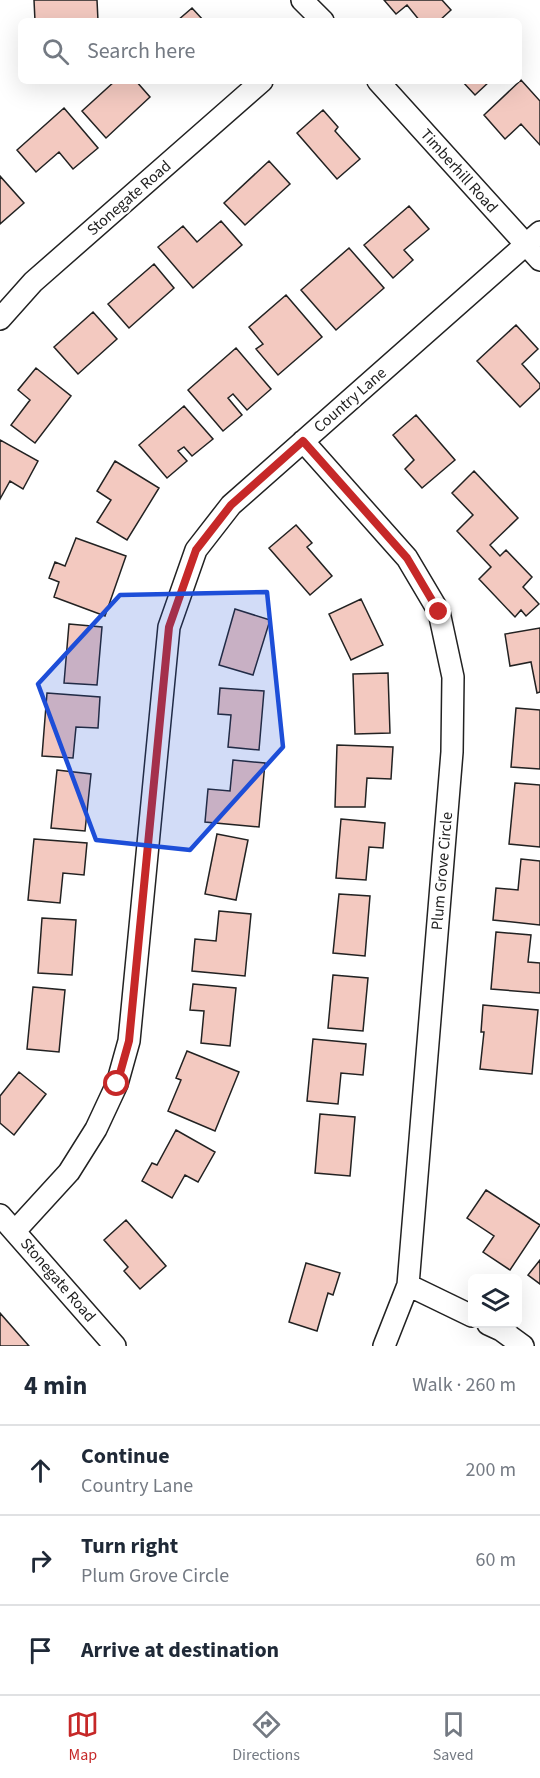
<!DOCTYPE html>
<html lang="en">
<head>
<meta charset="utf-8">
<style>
	body { margin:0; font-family:"Source Sans 3",sans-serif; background:#f2f2f3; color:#1f2937 }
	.controls { position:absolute; right:18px; bottom:18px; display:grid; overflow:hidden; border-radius:9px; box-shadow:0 6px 24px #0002 }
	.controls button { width:54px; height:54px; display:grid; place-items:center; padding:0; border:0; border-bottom:2px solid #e0e1e3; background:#fff; color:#1f2937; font:30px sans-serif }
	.stop { position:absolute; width:18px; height:18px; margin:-14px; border:4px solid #c62828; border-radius:50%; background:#fff }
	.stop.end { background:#c62828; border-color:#fff; box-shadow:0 2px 6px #0008 }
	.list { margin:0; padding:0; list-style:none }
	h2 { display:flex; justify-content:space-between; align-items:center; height:78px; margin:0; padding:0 24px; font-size:26px }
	h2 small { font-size:20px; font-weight:400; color:#747a83 }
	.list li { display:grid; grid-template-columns:39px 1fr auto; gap:18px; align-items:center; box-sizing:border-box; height:90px; padding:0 24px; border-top:2px solid #e0e1e3 }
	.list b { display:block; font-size:22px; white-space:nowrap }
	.list p { margin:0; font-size:20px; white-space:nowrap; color:#747a83 }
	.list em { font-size:20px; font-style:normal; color:#747a83 }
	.icon { flex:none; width:33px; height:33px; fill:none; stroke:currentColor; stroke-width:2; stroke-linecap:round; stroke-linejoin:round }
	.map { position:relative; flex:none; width:540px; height:1346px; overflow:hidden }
	.search { position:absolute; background:#fff; box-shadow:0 6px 24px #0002; left:18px; right:18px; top:18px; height:66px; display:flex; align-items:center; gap:15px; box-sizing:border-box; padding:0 21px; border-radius:9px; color:#747a83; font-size:22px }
	.sheet { height:348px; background:#fff }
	nav { display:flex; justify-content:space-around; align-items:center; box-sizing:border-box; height:84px; border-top:2px solid #e0e1e3; background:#fff; font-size:16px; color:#747a83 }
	nav a { display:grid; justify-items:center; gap:3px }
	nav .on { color:#c62828 }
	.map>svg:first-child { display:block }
	.building { fill:#f3c9c0; stroke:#222; stroke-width:1.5 }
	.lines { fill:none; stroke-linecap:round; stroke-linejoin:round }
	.street-casing { stroke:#222; stroke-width:24 }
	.street { stroke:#fff; stroke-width:21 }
	.route { stroke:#c62828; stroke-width:8 }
	.marked { fill:#1d4ed8; fill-opacity:0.2; stroke:#1d4ed8; stroke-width:4.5; stroke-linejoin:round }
	.labels { text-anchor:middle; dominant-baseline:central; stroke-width:4.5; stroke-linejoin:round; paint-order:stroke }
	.street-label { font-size:16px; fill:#222; stroke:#fff }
</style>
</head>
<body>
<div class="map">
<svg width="540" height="1346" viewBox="0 0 540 1346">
	<rect width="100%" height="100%" fill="#fff"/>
	<!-- building -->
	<path class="building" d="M34 0H97L98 21H35Z
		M384 0H442L451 10 439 21H420L407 5 396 14Z
		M192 8 204 21H177Z
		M521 80 540 101V145L521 124 505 139 484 115Z
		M115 81H136L150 97 106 138 82 111Z
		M462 81H490L475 95Z
		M64 108 98 148 73 169 59 152 36 172 17 150Z
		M323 110 338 127 335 131 360 159 337 179 297 133Z
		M269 161 290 184 245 225 224 203Z
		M0 176 24 203 0 224Z
		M409 206 429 229 404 250 413 260 393 278 364 245Z
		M221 221 242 245 193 288 158 247 183 226 197 242Z
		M349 248 384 288 336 330 301 290Z
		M154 264 174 288 129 328 108 304Z
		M286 295 322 337 278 375 256 349 263 344 249 327Z
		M93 312 117 339 78 374 54 347Z
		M516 325 538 349 522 364 540 384V388L520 407 477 361Z
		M236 348 271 389 247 410 233 394 228 398 242 415 223 431 188 390Z
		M36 368 71 396 35 443 11 425 30 400 18 390Z
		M184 406 213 439 192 456 184 447 178 451 187 461 167 478 139 445Z
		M416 415 455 460 422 488 405 469 414 460 393 435Z
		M0 440 38 461 23 489 10 481 0 499Z
		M115 461 159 488 127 540 97 522 111 500 97 491Z
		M474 471 518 518 490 545 500 556 506 550 532 577 523 587 539 604 526 616 521 610 515 617 479 579 491 567 457 531 473 515 452 493Z
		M296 525 312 543 307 547 332 576 310 595 269 548Z
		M76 538 126 556 105 616 54 597 59 582 49 578 55 562 65 566Z
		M361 599 383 645 351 660 329 614Z
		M235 609 270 620 253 675 219 665Z
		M69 624 102 627 97 685 64 683Z
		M540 628V692L537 693 531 662 510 666 505 634Z
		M388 673 390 733 355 734 353 674Z
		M220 688 264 691 259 750 228 747 231 715 218 714Z
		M47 693 100 697 98 728 76 727 73 758 42 756Z
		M516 708 540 710V769L511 767Z
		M337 745 393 747 391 779 367 778 365 807H335Z
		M233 760 265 763 259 827 205 822 208 789 230 791Z
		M57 770 91 774 85 831 51 828Z
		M515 783 540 785V847L509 844Z
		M341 819 385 823 383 848 369 847 366 880 336 878Z
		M217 834 248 840 236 900 205 894Z
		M34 839 87 843 84 875 63 873 60 903 28 900Z
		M521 859 540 861V925L493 920 496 888 518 890Z
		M339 894 370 896 365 956 333 953Z
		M219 911 251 914 245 976 192 971 195 939 216 941Z
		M42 918 76 920 72 975 38 973Z
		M496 932 531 935 528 962 540 963V993L491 989Z
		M333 975 368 978 363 1031 328 1028Z
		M193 984 236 988 230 1046 201 1043 204 1011 190 1010Z
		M33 987 65 990 59 1052 27 1049Z
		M483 1005 538 1010 532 1074 480 1069 484 1032H481Z
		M313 1039 366 1044 363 1075 341 1073 338 1104 307 1101Z
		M187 1051 239 1072 215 1131 168 1111 181 1080 176 1078Z
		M19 1072 46 1094 14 1135 0 1123V1096Z
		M320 1114 355 1117 350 1176 315 1173Z
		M176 1130 215 1152 198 1182 185 1175 172 1198 142 1181 152 1163 157 1165Z
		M486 1190 540 1225 510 1270 483 1252 494 1236 467 1218Z
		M126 1220 166 1266 140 1289 124 1271 128 1267 104 1240Z
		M540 1260V1284L528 1275Z
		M306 1263 340 1273 333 1295 328 1293 317 1331 289 1322Z
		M0 1313 29 1346H0Z"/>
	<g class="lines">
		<!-- street casing -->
		<g class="street-casing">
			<path id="street" d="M302 0 323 21
				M378 81 540 260
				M0 319 33 282 262 81
				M303 441 407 558 439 612 453 677 452 752 408 1285 384 1346
				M0 1215 115 1346
				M15 1231 69 1172 96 1129 117 1084 129 1041 169 627 196 550 231 505 540 232
				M408 1285 472 1316
				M488 1324 501 1330 523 1346"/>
		</g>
		<!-- street -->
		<use href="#street" class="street"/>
	</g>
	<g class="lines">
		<!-- route -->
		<path class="route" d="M117 1084 129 1041 169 627 196 550 231 505 303 441 407 558 439 612"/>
	</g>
	<!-- marked area -->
	<path class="marked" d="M267 592 283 747 190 850 96 840 38 684 120 595Z"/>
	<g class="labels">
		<!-- street labels -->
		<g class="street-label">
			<text transform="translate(459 171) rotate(48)">Timberhill Road</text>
			<text transform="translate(129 198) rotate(-41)">Stonegate Road</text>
			<text transform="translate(350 400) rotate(-41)">Country Lane</text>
			<text transform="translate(442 871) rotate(-85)">Plum Grove Circle</text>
			<text transform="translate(58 1280) rotate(49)">Stonegate Road</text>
		</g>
	</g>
</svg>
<div class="controls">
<button><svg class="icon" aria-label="layers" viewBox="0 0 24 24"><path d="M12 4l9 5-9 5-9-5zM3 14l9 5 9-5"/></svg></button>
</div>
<div class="stop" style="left:117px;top:1084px"></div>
<div class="stop end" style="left:439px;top:612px"></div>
<div class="search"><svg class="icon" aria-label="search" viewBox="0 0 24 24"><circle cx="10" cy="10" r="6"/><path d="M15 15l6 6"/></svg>Search here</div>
</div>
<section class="sheet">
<h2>4 min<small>Walk · 260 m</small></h2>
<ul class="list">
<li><svg class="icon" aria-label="ahead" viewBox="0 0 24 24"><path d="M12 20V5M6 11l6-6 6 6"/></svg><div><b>Continue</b><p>Country Lane</p></div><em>200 m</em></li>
<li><svg class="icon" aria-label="right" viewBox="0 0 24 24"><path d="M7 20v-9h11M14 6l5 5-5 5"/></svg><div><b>Turn right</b><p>Plum Grove Circle</p></div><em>60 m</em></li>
<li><svg class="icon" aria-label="arrive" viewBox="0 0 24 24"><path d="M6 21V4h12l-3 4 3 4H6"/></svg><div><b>Arrive at destination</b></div></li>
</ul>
</section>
<nav>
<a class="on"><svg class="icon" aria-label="map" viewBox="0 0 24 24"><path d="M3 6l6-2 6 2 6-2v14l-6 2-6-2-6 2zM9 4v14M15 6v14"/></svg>Map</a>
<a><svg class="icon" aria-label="directions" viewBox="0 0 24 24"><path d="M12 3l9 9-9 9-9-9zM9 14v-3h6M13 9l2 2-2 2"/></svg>Directions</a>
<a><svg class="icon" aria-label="saved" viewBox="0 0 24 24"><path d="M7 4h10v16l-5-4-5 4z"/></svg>Saved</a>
</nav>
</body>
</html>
